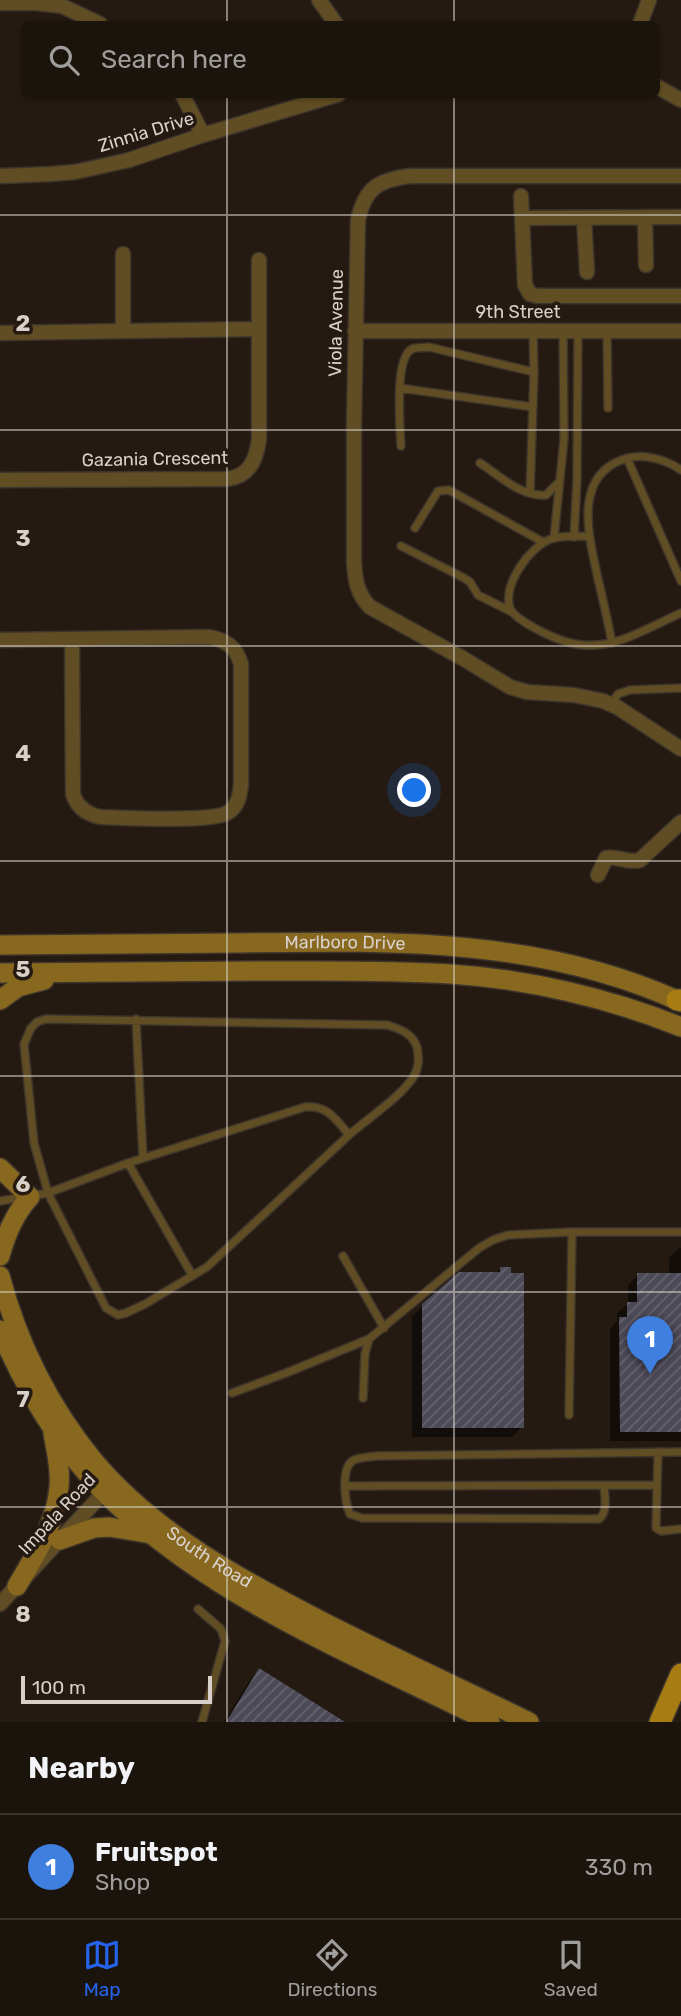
<!DOCTYPE html>
<html lang="en">
<head>
<meta charset="utf-8">
<style>
	body { margin:0; font-family:Rubik,sans-serif; background:#241d16; color:#f1f3f6 }
	.scale { position:absolute; left:21px; bottom:18px; width:191px; box-sizing:border-box; padding-left:7px; border:4px solid #d8d1cb; border-top:0; font-size:19px; line-height:24px; white-space:nowrap; color:#d8d1cb; -webkit-text-stroke:5px #241a11; paint-order:stroke }
	.you { position:absolute; left:415px; top:791px; width:24px; height:24px; margin:-18px; border:5px solid #fff; border-radius:50%; background:#1a73e8; box-shadow:0 0 0 10px #1a73e833 }
	.badge { display:grid; place-items:center; width:46px; height:46px; border-radius:50%; background:#2563eb; color:#fff; font-size:23px; font-weight:700 }
	.pin { position:absolute; translate:-50% -58px; filter:drop-shadow(0 2px 4px #0008) }
	.pin::after { content:''; position:absolute; top:37px; width:24px; height:21px; background:inherit; clip-path:polygon(0 0,100% 0,50% 100%) }
	.list { margin:0; padding:0; list-style:none }
	h2 { display:flex; justify-content:space-between; align-items:center; height:91px; margin:0; padding:0 28px; font-size:30px }
	h2 small { font-size:23px; font-weight:400; color:#a09e9d }
	.list li { display:grid; grid-template-columns:46px 1fr auto; gap:21px; align-items:center; box-sizing:border-box; height:105px; padding:0 28px; border-top:2px solid #39332e }
	.list b { display:block; font-size:26px; white-space:nowrap }
	.list p { margin:0; font-size:23px; white-space:nowrap; color:#a09e9d }
	.list em { font-size:23px; font-style:normal; color:#a09e9d }
	.icon { flex:none; width:38px; height:38px; fill:none; stroke:currentColor; stroke-width:2; stroke-linecap:round; stroke-linejoin:round }
	.map { position:relative; flex:none; width:681px; height:1722px; overflow:hidden }
	.search { position:absolute; background:#1b140d; box-shadow:0 2px 5px #0004; left:21px; right:21px; top:21px; height:77px; display:flex; align-items:center; gap:18px; box-sizing:border-box; padding:0 24px; border-radius:10px; color:#a09e9d; font-size:26px }
	.sheet { height:196px; background:#1b140d }
	nav { display:flex; justify-content:space-around; align-items:center; box-sizing:border-box; height:98px; border-top:2px solid #39332e; background:#1b140d; font-size:19px; color:#a09e9d }
	nav a { display:grid; justify-items:center; gap:4px }
	nav .on { color:#2563eb }
	.map>svg:first-child { display:block }
	.shadow { fill:#0007 }
	.building { fill:url(#building-hatch) }
	.lines { fill:none; stroke-linecap:round; stroke-linejoin:round }
	.lane-casing { stroke:#3d342b; stroke-width:10 }
	.street-casing { stroke:#3d342b; stroke-width:17 }
	.secondary-casing { stroke:#3d342b; stroke-width:22 }
	.primary-casing { stroke:#3d342b; stroke-width:24 }
	.lane { stroke:#614d23; stroke-width:7 }
	.street { stroke:#614d23; stroke-width:14 }
	.secondary { stroke:#88681f; stroke-width:19 }
	.primary { stroke:#a67c13; stroke-width:21 }
	.grid { fill:none; stroke:#d8d1cb; stroke-width:2; stroke-opacity:0.55 }
	.labels { text-anchor:middle; dominant-baseline:central; stroke-width:7; stroke-linejoin:round; paint-order:stroke }
	.street-label { font-size:18px; fill:#d8d1cb; stroke:#241a11 }
	.grid-label { font-size:23px; text-anchor:middle; font-weight:bold; fill:#d8d1cb; stroke:#241a11; stroke-width:7; stroke-linejoin:round; paint-order:stroke }
</style>
</head>
<body>
<div class="map">
<svg width="681" height="1722" viewBox="0 0 681 1722">
	<defs>
		<pattern id="building-hatch" width="6" height="6" patternUnits="userSpaceOnUse" patternTransform="scale(1.75)"><rect width="6" height="6" fill="#4d4a58"/><path d="M-1 1l2-2M0 6l6-6M5 7l2-2" fill="none" stroke="#66636f"/></pattern>
	</defs>
	<rect width="100%" height="100%" fill="#241a11"/>
	<!-- shadow -->
	<path class="shadow" d="M679 1248H681V1441H610V1329L617 1321V1313L628 1303V1285L638 1275 669 1274V1258Z
		M500 1269 510 1274 522 1427 512 1437H412V1316L423 1306 495 1274Z
		M259 1670 341 1722H224L250 1680Z"/>
	<!-- building -->
	<path class="building" d="M500 1267H511V1273H524V1428H422V1304L459 1272H500Z
		M637 1273H681V1432H620L619 1317H627V1302H637Z
		M259 1668 345 1722H226Z"/>
	<g class="lines">
		<!-- lane casing -->
		<g class="lane-casing">
			<path id="lane" d="M607 331 608 408
				M400 388 533 407
				M401 446C400 427 394 358 412 349 416 347 424 348 429 347L534 372
				M627 458 681 581
				M480 463C500 476 521 497 546 495L560 481
				M530 493 534 372 533 332
				M415 528 438 491 449 490 543 542
				M589 536C577 537 563 535 551 539 530 546 502 585 510 608 514 620 551 637 564 641 573 644 586 646 596 645 623 644 656 624 681 613
				M574 537 577 481 578 331
				M554 538 564 439 563 332
				M401 546 464 578 470 582 478 595 510 611
				M612 643C608 622 603 600 598 579 590 540 571 477 624 459 643 453 665 459 681 470
				M611 704 618 694 630 690 681 688
				M136 1019 143 1158
				M128 1163 192 1275
				M0 1201 48 1193 128 1163 305 1107C327 1105 336 1119 349 1135 367 1119 405 1094 415 1074 419 1066 419 1056 417 1047 412 1033 400 1029 387 1025L46 1019 37 1022 31 1028 24 1044 34 1143 48 1193 106 1308 118 1315 126 1313 145 1304 207 1267 349 1135
				M343 1256 384 1328
				M232 1393 286 1373 369 1339
				M363 1398 365 1354 369 1339 479 1248 493 1240 508 1235 572 1232H681
				M569 1415 572 1232
				M658 1452 656 1528 661 1531 681 1529
				M345 1486 657 1485
				M604 1486C605 1497 608 1512 599 1519L362 1518 350 1514C345 1503 340 1467 354 1460 360 1457 370 1457 377 1456L681 1452
				M198 1609 221 1629 225 1641 202 1722"/>
		</g>
		<!-- street casing -->
		<g class="street-casing">
			<path id="street" d="M319 0 336 24
				M0 3H37L62 6 100 24
				M640 24 649 0
				M656 86 681 100
				M182 94 203 135
				M0 176 51 174 75 172 129 160 203 135 339 94
				M681 176H410C378 180 365 188 358 220L354 422V562C355 579 357 594 370 607L464 659 510 687 527 692 574 695 603 701 617 707 681 749
				M521 196 522 218 681 217
				M522 218 525 285 530 294 537 296H681
				M584 218 587 272
				M645 218 646 265
				M123 254V331
				M355 331H681
				M0 333 259 329
				M0 480 227 479C250 476 256 460 259 439V260
				M0 640 209 637C226 640 236 647 241 664V784C240 795 238 807 227 813 213 822 122 818 100 817 86 814 77 807 73 794L72 639
				M598 875 606 858C617 855 628 864 640 860L681 822
				M0 1604 109 1487"/>
		</g>
		<!-- secondary casing -->
		<g class="secondary-casing">
			<g id="secondary">
				<path id="s1" d="M0 945C80 944 159 944 239 943 390 941 539 937 681 1002"/>
				<path d="M0 973C88 973 176 972 265 971 326 971 388 970 450 974 528 979 609 998 681 1027"/>
				<path d="M0 1000 18 987 44 980"/>
				<path d="M0 1168 30 1197C14 1214 6 1234 0 1256"/>
				<path id="s2" d="M0 1276C18 1344 49 1406 93 1460 155 1534 243 1581 327 1624 394 1658 462 1689 529 1722"/>
				<path d="M0 1330C25 1388 58 1445 103 1491 211 1599 356 1655 490 1722"/>
				<path d="M60 1540 94 1528 109 1527 151 1534"/>
				<path d="M17 1586C35 1555 56 1524 59 1487 61 1469 56 1451 53 1433"/>
			</g>
		</g>
		<!-- primary casing -->
		<g class="primary-casing">
			<path id="primary" d="M677 1000H681
				M660 1722 681 1674"/>
		</g>
		<!-- lane -->
		<use href="#lane" class="lane"/>
		<!-- street -->
		<use href="#street" class="street"/>
		<!-- secondary -->
		<use href="#secondary" class="secondary"/>
		<!-- primary -->
		<use href="#primary" class="primary"/>
	</g>
	<!-- grid -->
	<path class="grid" d="M227 0V24M454 0V24M227 94V1722M454 94V1722M0 215H681M0 430H681M0 646H681M0 861H681M0 1076H681M0 1292H681M0 1507H681"/>
	<g class="labels">
		<!-- street labels -->
		<g class="street-label">
			<text transform="translate(146 132) rotate(-17)">Zinnia Drive</text>
			<text x="518" y="312">9th Street</text>
			<text transform="translate(336 323) rotate(-89)">Viola Avenue</text>
			<text transform="translate(155 459) rotate(-1)">Gazania Crescent</text>
			<text stroke="none"><textPath href="#s1" startOffset="345">Marlboro Drive</textPath></text>
			<text transform="translate(57 1514) rotate(-47)">Impala Road</text>
			<text stroke="none"><textPath href="#s2" startOffset="360">South Road</textPath></text>
		</g>
	</g>
	<g class="grid-label">
		<text x="23" y="331">2</text>
		<text x="23" y="546">3</text>
		<text x="23" y="761">4</text>
		<text x="23" y="977">5</text>
		<text x="23" y="1192">6</text>
		<text x="23" y="1407">7</text>
		<text x="23" y="1622">8</text>
	</g>
</svg>
<div class="scale">100 m</div>
<div class="you"></div>
<div class="pin badge" style="left:650px;top:1374px;background:#3f7fe0">1</div>
<div class="search"><svg class="icon" aria-label="search" viewBox="0 0 24 24"><circle cx="10" cy="10" r="6"/><path d="M15 15l6 6"/></svg>Search here</div>
</div>
<section class="sheet">
<h2>Nearby<small></small></h2>
<ul class="list">
<li><span class="badge" style="background:#3f7fe0">1</span><div><b>Fruitspot</b><p>Shop</p></div><em>330 m</em></li>
</ul>
</section>
<nav>
<a class="on"><svg class="icon" aria-label="map" viewBox="0 0 24 24"><path d="M3 6l6-2 6 2 6-2v14l-6 2-6-2-6 2zM9 4v14M15 6v14"/></svg>Map</a>
<a><svg class="icon" aria-label="directions" viewBox="0 0 24 24"><path d="M12 3l9 9-9 9-9-9zM9 14v-3h6M13 9l2 2-2 2"/></svg>Directions</a>
<a><svg class="icon" aria-label="saved" viewBox="0 0 24 24"><path d="M7 4h10v16l-5-4-5 4z"/></svg>Saved</a>
</nav>
</body>
</html>
